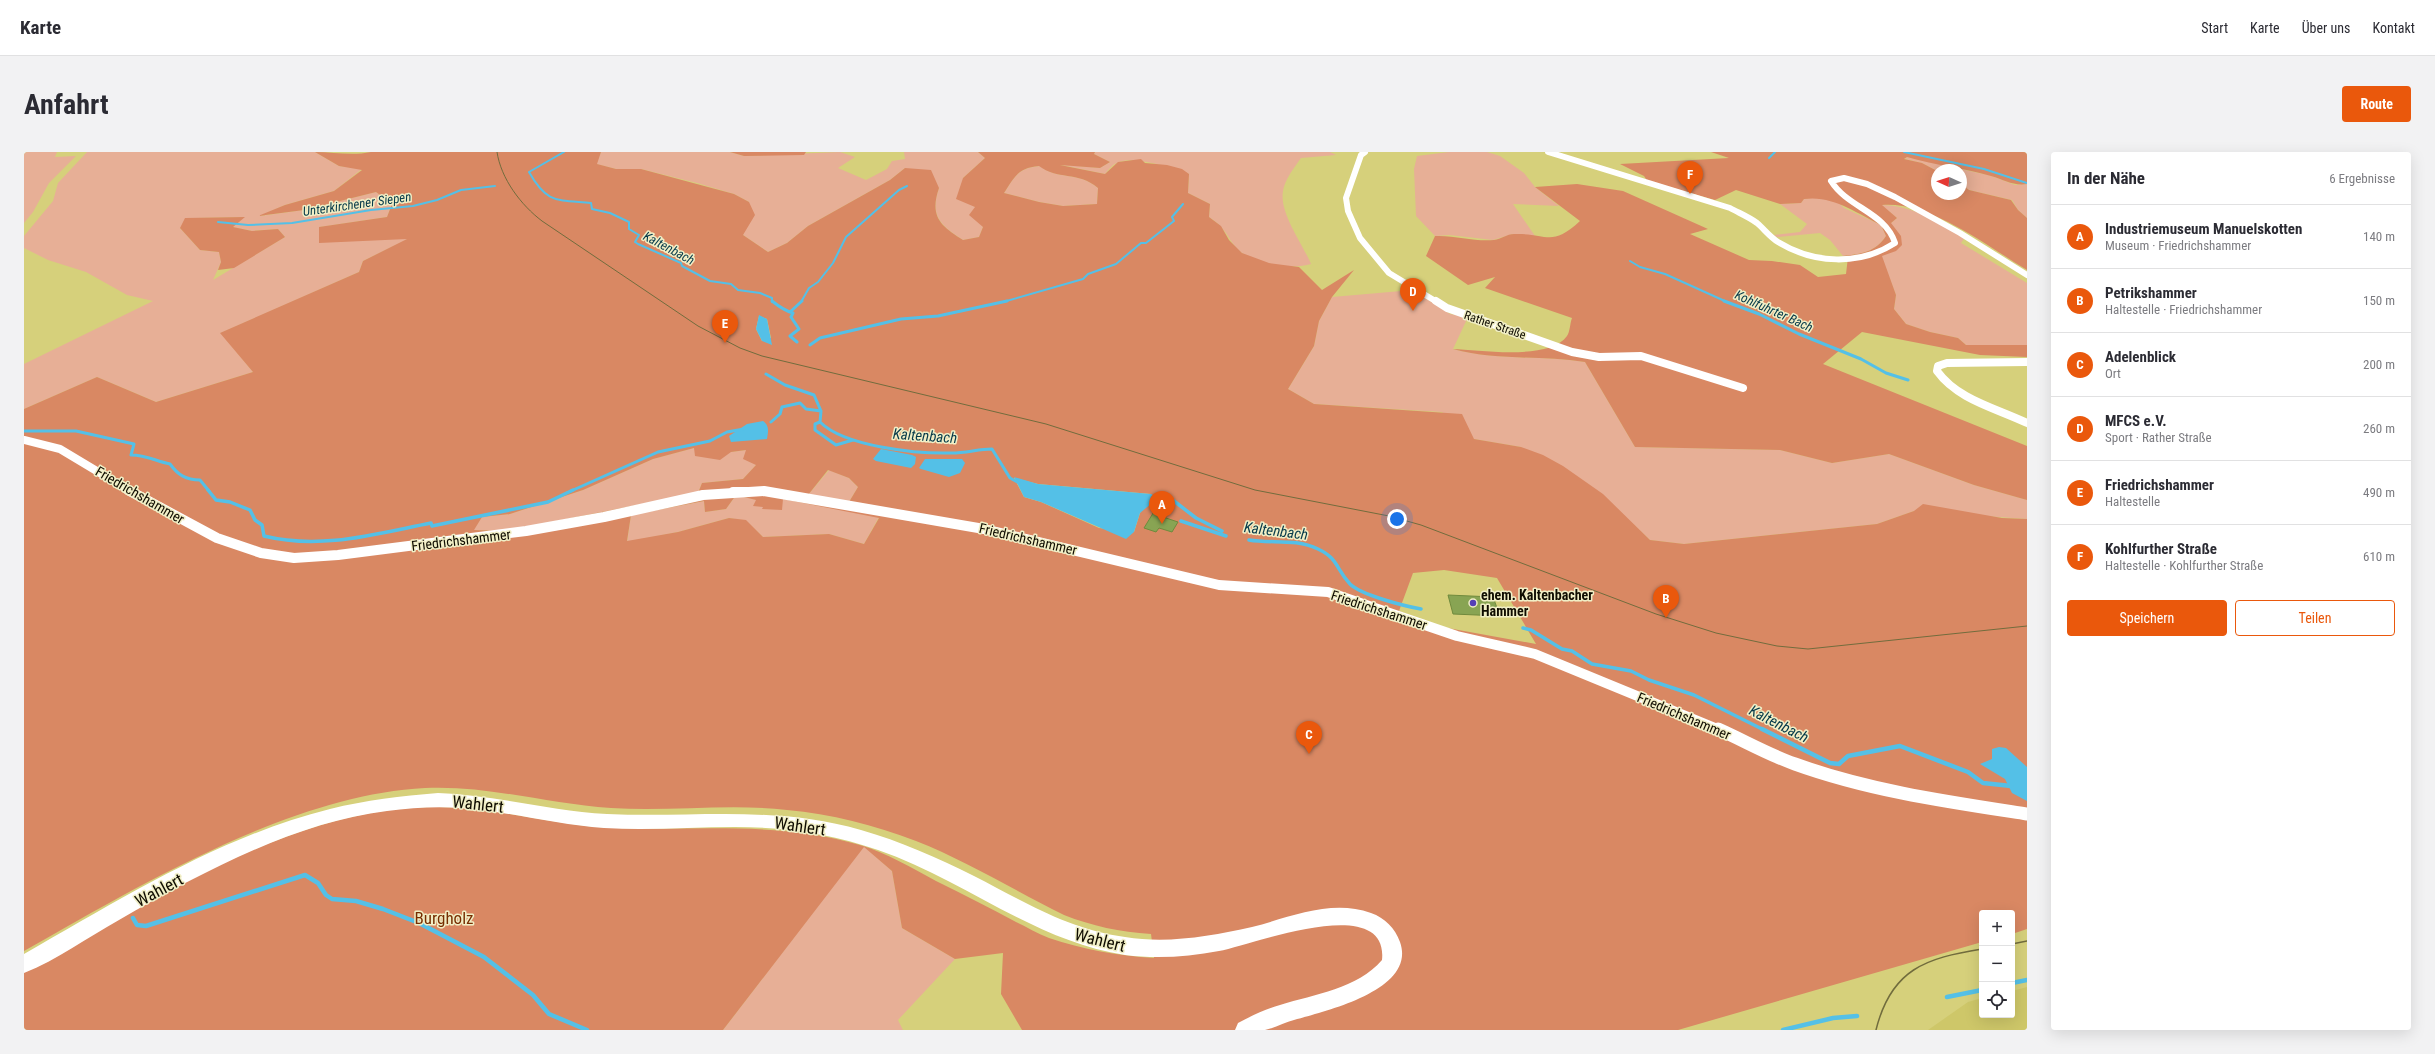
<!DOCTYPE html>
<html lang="de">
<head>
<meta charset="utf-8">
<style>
	body { margin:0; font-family:"Roboto Condensed",sans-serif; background:#f2f2f3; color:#2b2b33 }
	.controls { position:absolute; right:12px; bottom:12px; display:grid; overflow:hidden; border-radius:4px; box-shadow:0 4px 16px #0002 }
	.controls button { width:36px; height:36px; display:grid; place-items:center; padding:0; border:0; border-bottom:1px solid #e1e1e2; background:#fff; color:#2b2b33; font:20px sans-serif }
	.compass { position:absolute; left:1907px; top:12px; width:36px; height:36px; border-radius:50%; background:#fff; box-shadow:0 4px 16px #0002; rotate:273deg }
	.you { position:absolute; left:1373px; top:367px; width:14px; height:14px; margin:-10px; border:3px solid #fff; border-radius:50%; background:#1a73e8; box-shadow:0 0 0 6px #1a73e833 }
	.badge { display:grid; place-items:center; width:26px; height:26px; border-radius:50%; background:#ea580c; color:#fff; font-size:13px; font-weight:700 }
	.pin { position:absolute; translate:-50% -33px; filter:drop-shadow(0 1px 2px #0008) }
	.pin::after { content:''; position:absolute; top:21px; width:14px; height:12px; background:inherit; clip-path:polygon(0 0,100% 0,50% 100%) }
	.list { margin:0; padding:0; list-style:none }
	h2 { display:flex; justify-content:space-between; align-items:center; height:52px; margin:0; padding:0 16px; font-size:17px }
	h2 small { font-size:13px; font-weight:400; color:#7c7c81 }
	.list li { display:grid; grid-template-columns:26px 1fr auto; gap:12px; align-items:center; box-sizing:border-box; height:64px; padding:0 16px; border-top:1px solid #e1e1e2 }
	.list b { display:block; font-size:15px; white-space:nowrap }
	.list p { margin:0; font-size:13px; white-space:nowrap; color:#7c7c81 }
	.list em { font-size:13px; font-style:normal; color:#7c7c81 }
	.actions { display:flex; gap:8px; padding:12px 16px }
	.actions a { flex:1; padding:9px 0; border:1px solid #ea580c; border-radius:4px; text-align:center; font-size:14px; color:#ea580c }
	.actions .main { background:#ea580c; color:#fff }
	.icon { flex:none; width:22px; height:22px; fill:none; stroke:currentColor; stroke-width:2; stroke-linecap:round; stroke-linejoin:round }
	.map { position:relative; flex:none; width:2003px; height:878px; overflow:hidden; border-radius:4px }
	header { display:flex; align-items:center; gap:24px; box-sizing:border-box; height:56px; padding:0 20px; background:#fff; border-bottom:1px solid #e1e1e2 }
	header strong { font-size:19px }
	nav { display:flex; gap:22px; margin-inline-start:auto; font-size:14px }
	.intro { display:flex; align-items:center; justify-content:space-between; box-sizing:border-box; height:96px; padding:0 24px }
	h1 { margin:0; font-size:28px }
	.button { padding:10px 18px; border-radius:4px; background:#ea580c; color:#fff; font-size:14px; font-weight:700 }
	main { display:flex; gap:24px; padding:0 24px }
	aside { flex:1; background:#fff; border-radius:4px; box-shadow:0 4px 16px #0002 }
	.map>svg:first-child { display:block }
	.built { fill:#cec769 }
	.green { fill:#e7af96; fill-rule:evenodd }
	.forest { fill:#d98863; fill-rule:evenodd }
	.water { fill:#54c0e7 }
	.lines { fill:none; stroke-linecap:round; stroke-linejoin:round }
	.stream-far3 { stroke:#54c0e7; stroke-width:2 }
	.stream-far2 { stroke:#54c0e7; stroke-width:3 }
	.stream-far1 { stroke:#54c0e7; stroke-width:3.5 }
	.stream { stroke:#54c0e7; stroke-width:4.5 }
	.building { fill:#88a453; stroke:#708a3d }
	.street-far3 { stroke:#fff; stroke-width:6 }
	.street-far2 { stroke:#fff; stroke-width:8 }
	.street-far1 { stroke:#fff; stroke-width:10 }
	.street { stroke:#fff; stroke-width:13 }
	.secondary { fill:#fff; fill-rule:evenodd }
	.tram-far1 { stroke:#716c3d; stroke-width:1 }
	.tram { stroke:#716c3d; stroke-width:1.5 }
	.poi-dot { fill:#543fb7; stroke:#f1efc6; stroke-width:1.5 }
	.labels { text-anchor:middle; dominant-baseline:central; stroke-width:3; stroke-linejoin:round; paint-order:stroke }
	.far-street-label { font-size:12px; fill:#0f0c00; stroke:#f1efc6 }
	.far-water-label { font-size:13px; font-style:italic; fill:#063949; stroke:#f1efc6 }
	.street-label { font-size:14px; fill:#0f0c00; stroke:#f1efc6 }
	.poi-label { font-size:14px; font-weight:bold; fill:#0f0c00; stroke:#f1efc6; text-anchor:start }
	.water-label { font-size:15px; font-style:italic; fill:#063949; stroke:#f1efc6 }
	.near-street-label { font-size:17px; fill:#0f0c00; stroke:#f1efc6 }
	.near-park-label { font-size:17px; fill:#762d00; stroke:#f1efc6 }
</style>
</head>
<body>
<header>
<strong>Karte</strong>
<nav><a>Start</a><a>Karte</a><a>Über uns</a><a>Kontakt</a></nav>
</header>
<div class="intro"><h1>Anfahrt</h1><a class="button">Route</a></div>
<main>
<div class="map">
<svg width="2003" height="878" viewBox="0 0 2003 878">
	<rect width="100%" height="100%" fill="#d6d07b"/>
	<!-- built -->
	<path class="built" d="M2003 835V878H1904L1944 850 1958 846V863H1988V839Z"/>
	<!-- green -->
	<path class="green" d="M0 0H33L31 5 52 4 25 31 9 60 0 71Z
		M63 0H291L315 14 338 17 310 39 261 53 236 64 280 58 352 40 368 52 363 65 296 75 384 87 339 109 335 120 197 181 229 220 132 250 73 225 0 257V212L129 149 103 143 62 120 24 108 0 96V84L29 49 34 31ZM220 65 209 75 228 79 254 77 261 85 189 128 197 110 195 100 176 98 156 76 172 66Z
		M577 0H706L720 4 816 0 831 5 814 16 842 28 863 17 868 9 881 7 880 0H954L961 6 939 26 959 75 955 85 939 88C917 74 905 64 915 36L881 16 866 28 784 74 763 91 744 100 719 83 725 50 710 42 673 31 617 17H592L572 12Z
		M1071 0H1306L1312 3 1277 6C1270 16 1261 27 1259 39 1255 61 1279 92 1287 112 1267 118 1236 112 1218 101 1208 94 1205 83 1197 75 1194 71 1189 68 1185 65L1186 52 1164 41 1165 22C1150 16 1110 4 1095 10 1089 12 1085 17 1081 22L1033 12 1076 16 1086 10 1070 2Z
		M1425 0H1463L1476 4 1500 21 1511 35 1535 54 1489 52 1511 84 1489 82 1469 88 1425 83 1411 84 1392 64 1390 17 1393 4Z
		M1883 5 1968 24 1991 33 2003 32V66L1994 58 1988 48 1945 38 1937 32V18L1913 19 1898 11 1881 7Z
		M1016 14C1033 28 1054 19 1074 36L1073 52 1039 54 1015 50 980 41C991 24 994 16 1016 14Z
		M1792 45 1813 49 1820 56 1857 73 1862 84C1852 100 1837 102 1819 104L1806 88 1796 81 1753 85 1750 83 1776 80 1783 72 1756 52 1777 51 1780 47Z
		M1857 53C1889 53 1914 70 1941 85L1937 91 2003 131V193H1942L1934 186 1906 180 1882 172 1870 157 1872 143 1857 104 1867 71 1873 66Z
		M1389 138 1426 162 1444 165 1429 197C1473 209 1517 203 1561 210L1611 295 1756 298 1808 311 1865 302 1950 333 2003 348V367L1890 359 1853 372 1660 392 1626 388 1609 372 1497 295 1450 287 1418 260 1290 252 1264 237 1290 194 1295 169 1308 145Z
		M670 296 707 300 722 298 732 313 719 327 678 331 674 341 481 379 449 378 458 365 486 362 559 338 629 307Z
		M805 318 825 326 834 335 825 350 784 343Z
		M712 343 733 348 759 347 855 365 840 392 805 382 739 385 722 369 705 366 654 380 603 390 607 363 680 349 681 360 702 357Z
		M840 694 868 719 878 776 931 807 874 868 879 878H699Z"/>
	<!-- forest -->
	<path class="forest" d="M291 0C310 0 328 4 347 0H577L573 12 592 17H617L710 42 725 50 731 63 719 83 744 100 763 91 784 74 866 28 881 16 907 18 915 36C905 65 917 74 939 88L955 85 959 75 945 63 951 55 932 47 939 26 961 6 954 0H1071L1070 2 1086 10 1076 16 1036 13 1081 22 1094 10 1117 7 1121 11 1143 13 1158 17 1165 22 1164 41 1186 52 1185 65 1197 74 1205 88 1218 101 1245 111 1275 115 1298 138 1330 118 1308 145 1295 169 1290 194 1264 237 1290 252 1438 262 1450 287 1497 295 1519 303 1539 314 1579 342 1626 388 1660 392 1853 372 1890 359 1899 352 1978 366 2003 367V777L1988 782V761H1958V790L1654 878H998L977 842 979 801 931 807 878 776 868 719 840 695 699 878H0V820C122 752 269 654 413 655 474 655 532 674 592 676 676 679 754 669 836 693 863 701 888 716 912 729 939 742 966 756 992 770 1003 775 1014 782 1025 786 1058 797 1095 804 1130 806L1127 782C1096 780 1068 774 1040 763 991 739 943 709 892 689 850 673 807 662 763 658 704 651 646 660 587 656 524 652 464 633 401 636 266 643 115 734 0 799V257L73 225 132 250 229 220 196 181 335 120 339 109 383 87 295 91V75L363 65 368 52 352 40 280 58 234 64 261 53 310 39 338 18 315 14ZM1015 14C1033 28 1054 19 1074 36L1073 52 1039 54 1015 50 980 41C991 24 994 16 1015 14ZM735 164 743 167 747 186 738 189 732 177ZM670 296 671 304 696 308 707 300 722 298 719 307 732 313 719 327 678 331 674 341 481 379 450 378 458 365 486 362 559 338 629 307ZM804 318 825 326 834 335 825 350 784 343ZM990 326 1014 332 1127 342 1116 361 1110 380 1075 376 1017 350 1000 345ZM712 343 732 348 729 354 739 355 738 357 758 358 759 347 855 366 840 392 805 382 739 385 722 368 705 366 654 380 603 389 607 363 680 349 681 360 702 357ZM1420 418 1473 426 1512 492 1418 475 1375 459 1389 421Z
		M706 0H782L780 3 720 4Z
		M1687 0H2003V32C1989 34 1981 28 1967 24 1940 16 1910 13 1883 5L1880 7 1898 11 1913 19V42H1937V32L1945 38 1987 48 1994 58 2003 66V118C1963 94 1906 49 1858 53L1873 66 1867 71 1877 84 1878 93 1872 99 1858 104 1872 143 1870 157 1882 172 1906 180 1934 186 1942 193H2003V205L1956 203 1838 180 1799 212 2003 294V348L1950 333 1865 302 1808 311 1756 298 1611 295 1561 210C1517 203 1472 209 1429 197 1456 198 1525 209 1543 184 1546 180 1546 171 1548 166L1461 136 1471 125 1444 133 1402 104 1411 84C1431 83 1451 90 1470 88 1477 87 1483 82 1490 82 1523 81 1527 96 1556 69L1511 35 1553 32 1599 39 1684 77 1666 82 1725 108 1748 109 1776 113 1794 125 1822 122 1824 105 1819 104C1837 102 1852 100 1862 84L1857 73C1832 61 1809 43 1780 47L1777 51 1756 52 1712 38 1691 48 1620 28 1622 27 1620 24 1596 12 1705 6Z
		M221 65 209 75 228 79 254 77 261 85 210 116 194 118 197 110 195 100 176 98 156 76 161 66Z"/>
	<!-- water -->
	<path class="water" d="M735 163 743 167 748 193 738 189 732 177Z
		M739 269C746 274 744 280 743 287L707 290 705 284 723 272Z
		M857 297 888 303 892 305 891 312 887 316 852 309 849 307Z
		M901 307H938L941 311 936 321 925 325 897 317 895 316Z
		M990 325 1014 332 1127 342 1134 346 1116 361 1110 380 1102 387 1017 350 1000 345Z
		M1975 595 1982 596 2003 615V649L1988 641 1981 627 1956 612 1968 607V597Z"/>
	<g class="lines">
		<!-- stream-far3 -->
		<path class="stream-far3" d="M540 0 505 20C523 52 533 48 567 51L568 57 586 61 605 70V77L615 83 611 90 614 92 657 111 658 114 686 129 707 132 714 138 736 141 748 146V150
			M1880 0 1960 17 2003 31
			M1745 6 1751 0
			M194 70 224 73 268 71 347 58 389 54 413 48 437 38 471 34
			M1606 109 1616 115 1641 122 1703 150
			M777 150 785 136 794 130 809 111 822 85 875 38 883 34
			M979 150 1059 127 1064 122 1092 112 1117 91H1122L1150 69 1148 65 1159 52"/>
		<!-- stream-far2 -->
		<path class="stream-far2" d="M748 149C753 153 761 159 769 161L767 165 775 177 766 184 773 190
			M1700 149 1735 162 1775 182 1837 207 1862 221 1884 228
			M766 160 778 149
			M786 193 796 186 877 167 914 164 983 149
			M742 222 761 233 790 243 797 259 796 270C821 295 894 302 928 301 942 301 955 297 968 297L986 326 997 332
			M747 270 756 262 758 255 776 251 782 257 797 259
			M796 270 791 272V278L812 293 829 288
			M0 279H52L110 292 107 303C123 303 131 309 146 312 154 323 162 328 176 328L185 339
			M547 339 634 300 686 289 703 280 720 277"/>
		<!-- stream-far1 -->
		<path class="stream-far1" d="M184 338 192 348 206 350 226 358 231 368 238 373 240 384C297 398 351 382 407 371L408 374 524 350 549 338
			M1134 345 1150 349 1172 366 1198 379
			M1157 369 1202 384
			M1225 388C1248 392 1271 386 1294 397 1315 407 1311 416 1326 432 1337 443 1380 454 1397 457
			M1499 476 1507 478 1538 497 1548 499 1568 512 1607 519 1625 528 1670 543 1740 578"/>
		<!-- stream -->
		<path class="stream" d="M1738 577 1806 611 1815 612 1824 604 1876 594 1944 620 1959 631 1987 634
			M109 766 113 773 122 774 281 723 294 731 302 743 308 747 332 749 359 757 395 771 460 805 509 843 525 862 563 878
			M1988 831 2003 828
			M1923 845 1958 838
			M1759 878 1809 866 1833 864"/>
	</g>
	<!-- building -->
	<path class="building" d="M1131 358 1142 362 1139 365 1154 370 1148 380 1135 376 1132 380 1120 376Z
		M1424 443 1469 445 1476 464 1429 462Z"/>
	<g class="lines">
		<!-- street-far3 -->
		<path class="street-far3" d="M1341 0 1337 3 1322 46 1324 59 1336 86 1365 121 1413 150
			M1524 0 1706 56C1715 61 1725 65 1733 71 1740 77 1746 85 1754 90 1790 112 1835 114 1871 91 1861 60 1824 56 1807 29L1820 26 1843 32 1871 45 1936 81 2003 123"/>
		<!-- street-far2 -->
		<path class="street-far2" d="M1412 149 1423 156 1548 200 1575 205 1617 204 1719 236
			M2003 210 1923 211 1914 214 1913 219C1934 248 1972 256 2003 271
			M0 288 36 297 106 339
			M709 339H743"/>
		<!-- street-far1 -->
		<path class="street-far1" d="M104 338 193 386 237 401 270 406 314 403 502 379 580 365 679 343 740 339 960 377 1195 433 1304 440 1433 484 1511 502 1696 578"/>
		<!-- street -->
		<path class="street" d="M1694 577C1719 588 1745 603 1771 612 1846 639 1925 650 2003 662"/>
		<!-- secondary -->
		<path class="secondary" d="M414 641C471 643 526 659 583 662 671 666 750 653 837 678 876 689 914 706 950 724 1001 750 1043 777 1101 785 1144 792 1187 784 1228 775 1267 765 1307 747 1347 761 1361 766 1371 776 1376 790 1393 838 1302 859 1270 868 1261 870 1251 876 1241 878 1232 878 1220 878 1211 878L1214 871C1227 864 1242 857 1256 853 1291 842 1333 837 1358 808 1365 739 1227 793 1195 799 1164 805 1132 807 1101 803 1010 789 939 727 854 698 808 682 760 675 711 675 667 675 624 679 580 676 532 673 484 659 436 656 412 654 387 656 363 659 271 670 175 722 95 768 64 785 33 808 0 821V802C97 747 197 684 306 657 342 648 377 644 414 641Z"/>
		<!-- tram-far1 -->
		<path class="tram-far1" d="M473 0C477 27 497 53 518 69L674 174 716 196 738 204 1022 272 1231 338 1365 364 1397 373 1632 462 1692 481 1753 494 1784 497 2003 474"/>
		<!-- tram -->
		<path class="tram" d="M1988 792 2003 789
			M1852 878C1867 817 1902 806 1958 797"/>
	</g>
	<!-- markers -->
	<circle class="poi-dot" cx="1449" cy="451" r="4"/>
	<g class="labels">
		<!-- far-street labels -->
		<g class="far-street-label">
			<text transform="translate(1471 173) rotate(19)">Rather Straße</text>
		</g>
		<!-- far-water labels -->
		<g class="far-water-label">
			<text transform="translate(333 52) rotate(-8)">Unterkirchener Siepen</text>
			<text transform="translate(645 96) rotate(28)">Kaltenbach</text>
			<text transform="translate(1750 159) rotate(24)">Kohlfuhrter Bach</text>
		</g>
		<!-- street labels -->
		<g class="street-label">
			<text transform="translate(116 343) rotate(30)">Friedrichshammer</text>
			<text transform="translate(1004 387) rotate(13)">Friedrichshammer</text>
			<text transform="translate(437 388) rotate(-7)">Friedrichshammer</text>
			<text transform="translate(1355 458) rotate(18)">Friedrichshammer</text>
			<text transform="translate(1660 564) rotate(23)">Friedrichshammer</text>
		</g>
		<!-- poi labels -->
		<g class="poi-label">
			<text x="1457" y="443">ehem. Kaltenbacher<tspan x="1457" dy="16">Hammer</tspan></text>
		</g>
		<!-- water labels -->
		<g class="water-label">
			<text transform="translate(901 284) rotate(4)">Kaltenbach</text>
			<text transform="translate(1252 379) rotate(7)">Kaltenbach</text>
			<text transform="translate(1755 572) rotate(27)">Kaltenbach</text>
		</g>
		<!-- near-street labels -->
		<g class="near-street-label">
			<text transform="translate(454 652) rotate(6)">Wahlert</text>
			<text transform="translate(776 674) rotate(8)">Wahlert</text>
			<text transform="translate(135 738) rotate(-28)">Wahlert</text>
			<text transform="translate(1076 788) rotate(14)">Wahlert</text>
		</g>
		<!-- near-park labels -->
		<g class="near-park-label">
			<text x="420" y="766">Burgholz</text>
		</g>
	</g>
</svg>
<div class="controls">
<button>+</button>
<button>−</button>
<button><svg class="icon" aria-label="locate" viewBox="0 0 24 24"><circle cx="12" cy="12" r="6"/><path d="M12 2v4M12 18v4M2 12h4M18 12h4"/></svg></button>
</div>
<svg class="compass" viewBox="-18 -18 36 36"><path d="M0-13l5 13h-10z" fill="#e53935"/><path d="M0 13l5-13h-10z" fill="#7c7c81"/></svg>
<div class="you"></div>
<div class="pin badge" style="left:1138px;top:372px">A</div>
<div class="pin badge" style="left:1642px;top:466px">B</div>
<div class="pin badge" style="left:1285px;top:602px">C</div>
<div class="pin badge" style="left:1389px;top:159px">D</div>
<div class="pin badge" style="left:701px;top:191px">E</div>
<div class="pin badge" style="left:1666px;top:42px">F</div>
</div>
<aside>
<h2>In der Nähe<small>6 Ergebnisse</small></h2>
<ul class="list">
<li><span class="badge">A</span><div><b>Industriemuseum Manuelskotten</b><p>Museum · Friedrichshammer</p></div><em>140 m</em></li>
<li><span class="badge">B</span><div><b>Petrikshammer</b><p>Haltestelle · Friedrichshammer</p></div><em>150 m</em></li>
<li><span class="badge">C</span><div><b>Adelenblick</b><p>Ort</p></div><em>200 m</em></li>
<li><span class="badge">D</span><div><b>MFCS e.V.</b><p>Sport · Rather Straße</p></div><em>260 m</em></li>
<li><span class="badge">E</span><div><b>Friedrichshammer</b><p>Haltestelle</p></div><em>490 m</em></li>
<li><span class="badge">F</span><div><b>Kohlfurther Straße</b><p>Haltestelle · Kohlfurther Straße</p></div><em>610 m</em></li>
</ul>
<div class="actions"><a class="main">Speichern</a><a>Teilen</a></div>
</aside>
</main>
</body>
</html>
